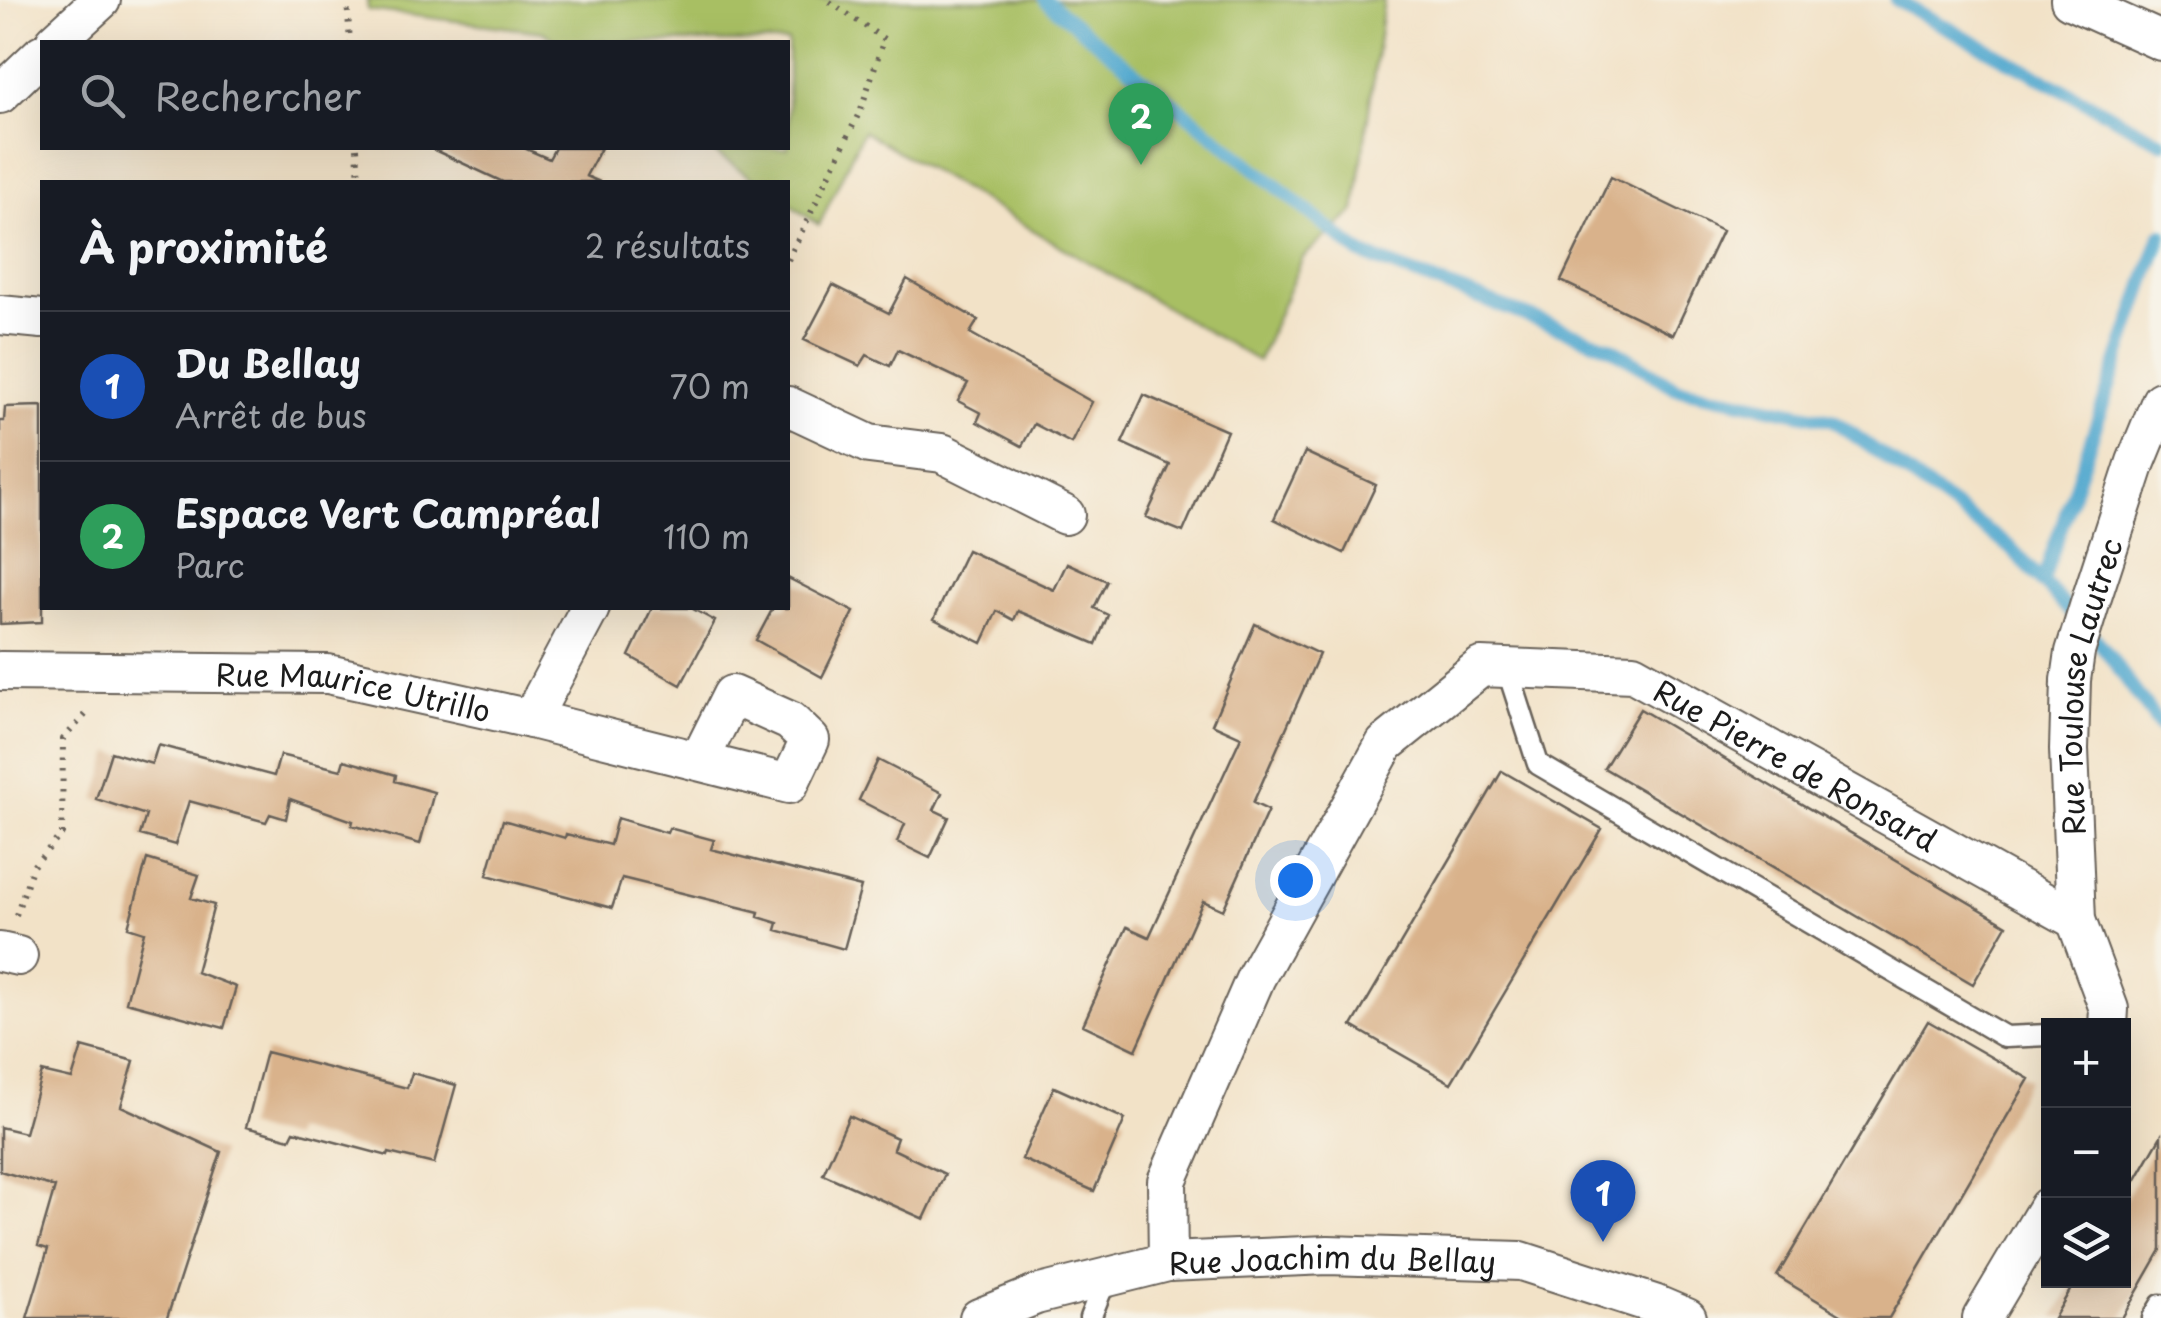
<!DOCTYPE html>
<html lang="fr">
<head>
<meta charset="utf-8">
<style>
	body { margin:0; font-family:"Playpen Sans",sans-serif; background:#20242c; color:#f1f3f6 }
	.controls { position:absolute; right:30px; bottom:30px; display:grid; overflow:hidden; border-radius:0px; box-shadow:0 10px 40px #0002 }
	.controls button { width:90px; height:90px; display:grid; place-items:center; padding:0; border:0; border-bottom:2px solid #363941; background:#171b24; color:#f1f3f6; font:50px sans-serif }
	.you { position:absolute; left:1295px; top:880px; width:35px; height:35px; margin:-25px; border:8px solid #fff; border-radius:50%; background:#1a73e8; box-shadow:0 0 0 15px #1a73e833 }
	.badge { display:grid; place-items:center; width:65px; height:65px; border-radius:50%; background:#b45309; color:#fff; font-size:32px; font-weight:700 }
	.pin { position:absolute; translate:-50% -82px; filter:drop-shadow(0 2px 5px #0008) }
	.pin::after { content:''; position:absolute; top:52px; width:35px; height:30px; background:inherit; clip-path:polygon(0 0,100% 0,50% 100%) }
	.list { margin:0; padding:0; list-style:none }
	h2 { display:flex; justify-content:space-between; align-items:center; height:130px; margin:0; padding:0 40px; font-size:42px }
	h2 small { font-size:32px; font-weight:400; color:#9ea1a6 }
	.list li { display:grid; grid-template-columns:65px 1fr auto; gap:30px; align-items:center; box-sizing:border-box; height:150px; padding:0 40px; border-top:2px solid #363941 }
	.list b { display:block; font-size:38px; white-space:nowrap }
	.list p { margin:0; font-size:32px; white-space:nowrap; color:#9ea1a6 }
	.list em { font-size:32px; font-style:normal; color:#9ea1a6 }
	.icon { flex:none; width:55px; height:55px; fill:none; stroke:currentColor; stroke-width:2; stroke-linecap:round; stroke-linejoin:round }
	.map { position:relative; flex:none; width:2161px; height:1318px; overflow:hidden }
	.search { position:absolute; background:#171b24; box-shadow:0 10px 40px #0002; left:40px; top:40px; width:750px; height:110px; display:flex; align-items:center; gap:25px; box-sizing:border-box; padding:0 35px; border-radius:0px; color:#9ea1a6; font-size:38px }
	.panel { position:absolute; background:#171b24; box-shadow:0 10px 40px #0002; left:40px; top:180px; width:750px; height:430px; border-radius:0px }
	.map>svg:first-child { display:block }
	.green { fill:#a8bf64; stroke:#626e40; stroke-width:2.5 }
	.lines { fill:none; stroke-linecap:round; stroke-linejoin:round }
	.stream { stroke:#53a9cf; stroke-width:14 }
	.building { fill:#d9b28b }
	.lane-casing { stroke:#676158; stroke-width:25 }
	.street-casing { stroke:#676158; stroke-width:42 }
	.path { stroke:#676158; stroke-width:6; stroke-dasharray:2.5 8; stroke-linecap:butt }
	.lane { stroke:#fff; stroke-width:20 }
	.street { stroke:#fff; stroke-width:38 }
	.labels { text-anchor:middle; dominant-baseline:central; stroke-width:8; stroke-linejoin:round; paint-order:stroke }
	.street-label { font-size:30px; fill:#1c1c1c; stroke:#f7f3e8 }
</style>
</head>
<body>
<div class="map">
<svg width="2161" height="1318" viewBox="0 0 2161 1318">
	<rect width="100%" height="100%" fill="#f7f3e8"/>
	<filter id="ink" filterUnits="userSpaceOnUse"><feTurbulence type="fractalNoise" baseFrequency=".01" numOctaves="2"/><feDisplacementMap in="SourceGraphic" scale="20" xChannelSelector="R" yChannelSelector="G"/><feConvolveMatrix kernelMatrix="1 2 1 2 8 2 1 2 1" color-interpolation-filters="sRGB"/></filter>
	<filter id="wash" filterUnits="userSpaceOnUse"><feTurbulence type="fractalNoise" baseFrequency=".0048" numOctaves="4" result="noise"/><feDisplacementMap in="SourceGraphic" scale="40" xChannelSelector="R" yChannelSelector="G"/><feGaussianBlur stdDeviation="2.25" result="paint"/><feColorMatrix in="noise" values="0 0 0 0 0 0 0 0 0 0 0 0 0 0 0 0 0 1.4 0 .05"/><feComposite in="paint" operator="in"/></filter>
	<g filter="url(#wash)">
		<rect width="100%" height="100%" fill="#f2e2c7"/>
		<!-- green -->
		<path class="green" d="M367 0H1384L1355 211 1303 257 1258 361 863 131 819 225 788 203V182H758L708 148H788V42H559L543 32 368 10Z"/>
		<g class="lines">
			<!-- stream -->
			<path class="stream" d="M1045 0 1361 254 1610 347 1676 388 1833 420 2011 548 2102 646 2161 727
				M1896 0 2161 142
				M2042 583 2161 235"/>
		</g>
		<g id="blocks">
			<!-- building -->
			<path class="building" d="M430 148H524L549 159 555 148H601L586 176 600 182H503Z
				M1611 177 1722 231 1673 335 1561 281Z
				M907 279 978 320 970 333 1092 402 1071 443 1034 424 1022 446 977 422 981 413 958 401 968 383 898 350 890 366 867 355 860 366 804 340 833 285 889 313Z
				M1144 395 1227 431 1183 532 1146 517 1170 465 1122 443Z
				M42 406V622L0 624V421H4L5 407Z
				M1305 452 1376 485 1344 553 1274 519Z
				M967 550 1054 590 1067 563 1107 581 1094 608 1108 615 1096 644 1018 611 1014 620 997 611 982 643 934 619Z
				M788 578 854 612 822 677 756 640 773 608H788Z
				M652 608H691L715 621 681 685 629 656Z
				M1255 624 1319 654 1253 803 1268 810 1223 910 1203 901 1136 1050 1083 1025 1127 927 1149 937 1241 737 1212 724Z
				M1640 709 2007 925 1973 984 1604 768Z
				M158 745 274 776 280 755 341 770 344 760 396 775 395 781 434 792 420 844 352 825 353 821 290 799 286 819 270 814 266 822 189 801 175 845 140 835 146 815 96 799 111 752 152 764Z
				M878 760 942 793 934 810 949 817 930 858 897 842 905 824 859 800Z
				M1502 771 1602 829 1451 1083 1352 1026Z
				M617 818 667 833 669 828 714 840 711 849 861 887 844 949 776 930 778 923 758 917 759 912 622 878 612 908 487 875 503 820 565 838 566 834 610 845Z
				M147 859 199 875 191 898 214 905 196 972 236 987 224 1028 126 1002 144 932 128 927Z
				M1928 1021 2029 1079 1889 1318H1846L1777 1276Z
				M82 1047 134 1061 121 1106 221 1152 167 1318H27L48 1249 38 1246 55 1187 0 1171V1127L25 1133 42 1072 72 1079Z
				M266 1052 407 1088 412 1073 456 1085 434 1164 389 1153 388 1156 294 1131 290 1139 246 1127Z
				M1054 1087 1125 1119 1094 1191 1022 1159Z
				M849 1116 897 1138 893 1149 945 1174 924 1219 823 1174Z
				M2161 1136V1250L2122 1318H2054L2076 1280H2124V1200Z"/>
		</g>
	</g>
	<g filter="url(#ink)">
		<use href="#blocks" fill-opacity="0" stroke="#676158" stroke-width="2.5"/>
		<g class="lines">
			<!-- lane casing -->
			<g class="lane-casing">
				<path id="lane" d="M1507 668 1538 764 2005 1037 2048 1035
					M1090 1318 1106 1278
					M2153 1318 2161 1305"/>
			</g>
			<!-- street casing -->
			<g class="street-casing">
				<g id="street">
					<path d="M2070 0 2161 41"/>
					<path d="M55 42 101 0"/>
					<path d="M0 94 42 54"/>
					<path d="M0 315 42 319"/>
					<path d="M788 406 869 444 942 453 1065 515"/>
					<path id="s1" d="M0 671 328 674 531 719 789 784 810 740 790 721 732 695 699 761"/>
					<path d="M531 719 590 608"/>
					<path d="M0 952 18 956"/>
					<path id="s2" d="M2108 1026 2109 1009 2076 920 2069 749 2071 680 2075 652 2092 597 2136 462 2161 401"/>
					<path id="s3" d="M1168 1262 1167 1181 1256 977 1385 744 1481 667 1633 673 2076 920"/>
					<path id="s4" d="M979 1318 1036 1295 1168 1262 1328 1255 1521 1261 1654 1304 1687 1318"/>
					<path d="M1982 1318 2048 1207"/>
				</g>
			</g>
			<!-- path -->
			<path class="path" d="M347 0 350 42
				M357 148 359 182
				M788 260 861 109 884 39 827 0
				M16 915 33 866 62 834 63 739 88 712"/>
			<!-- lane -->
			<use href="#lane" class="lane"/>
			<!-- street -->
			<use href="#street" class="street"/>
		</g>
	</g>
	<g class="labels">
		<!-- street labels -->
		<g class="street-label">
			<text stroke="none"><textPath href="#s2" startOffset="348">Rue Toulouse Lautrec</textPath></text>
			<text stroke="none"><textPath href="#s1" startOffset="355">Rue Maurice Utrillo</textPath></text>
			<text stroke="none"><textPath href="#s3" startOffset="1032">Rue Pierre de Ronsard</textPath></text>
			<text stroke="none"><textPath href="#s4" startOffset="362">Rue Joachim du Bellay</textPath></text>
		</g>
	</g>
</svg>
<div class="controls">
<button>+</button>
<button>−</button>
<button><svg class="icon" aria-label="layers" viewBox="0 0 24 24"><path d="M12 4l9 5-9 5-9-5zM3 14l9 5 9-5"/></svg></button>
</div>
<div class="you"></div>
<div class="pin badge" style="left:1603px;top:1242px;background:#1a4fb4">1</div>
<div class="pin badge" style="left:1141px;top:165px;background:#2e9e5b">2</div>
<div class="search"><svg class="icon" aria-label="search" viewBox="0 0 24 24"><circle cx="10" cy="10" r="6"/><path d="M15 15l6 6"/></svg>Rechercher</div>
<section class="panel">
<h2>À proximité<small>2 résultats</small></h2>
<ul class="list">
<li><span class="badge" style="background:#1a4fb4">1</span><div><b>Du Bellay</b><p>Arrêt de bus</p></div><em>70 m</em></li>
<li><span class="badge" style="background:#2e9e5b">2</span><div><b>Espace Vert Campréal</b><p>Parc</p></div><em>110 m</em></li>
</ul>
</section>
</div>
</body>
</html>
